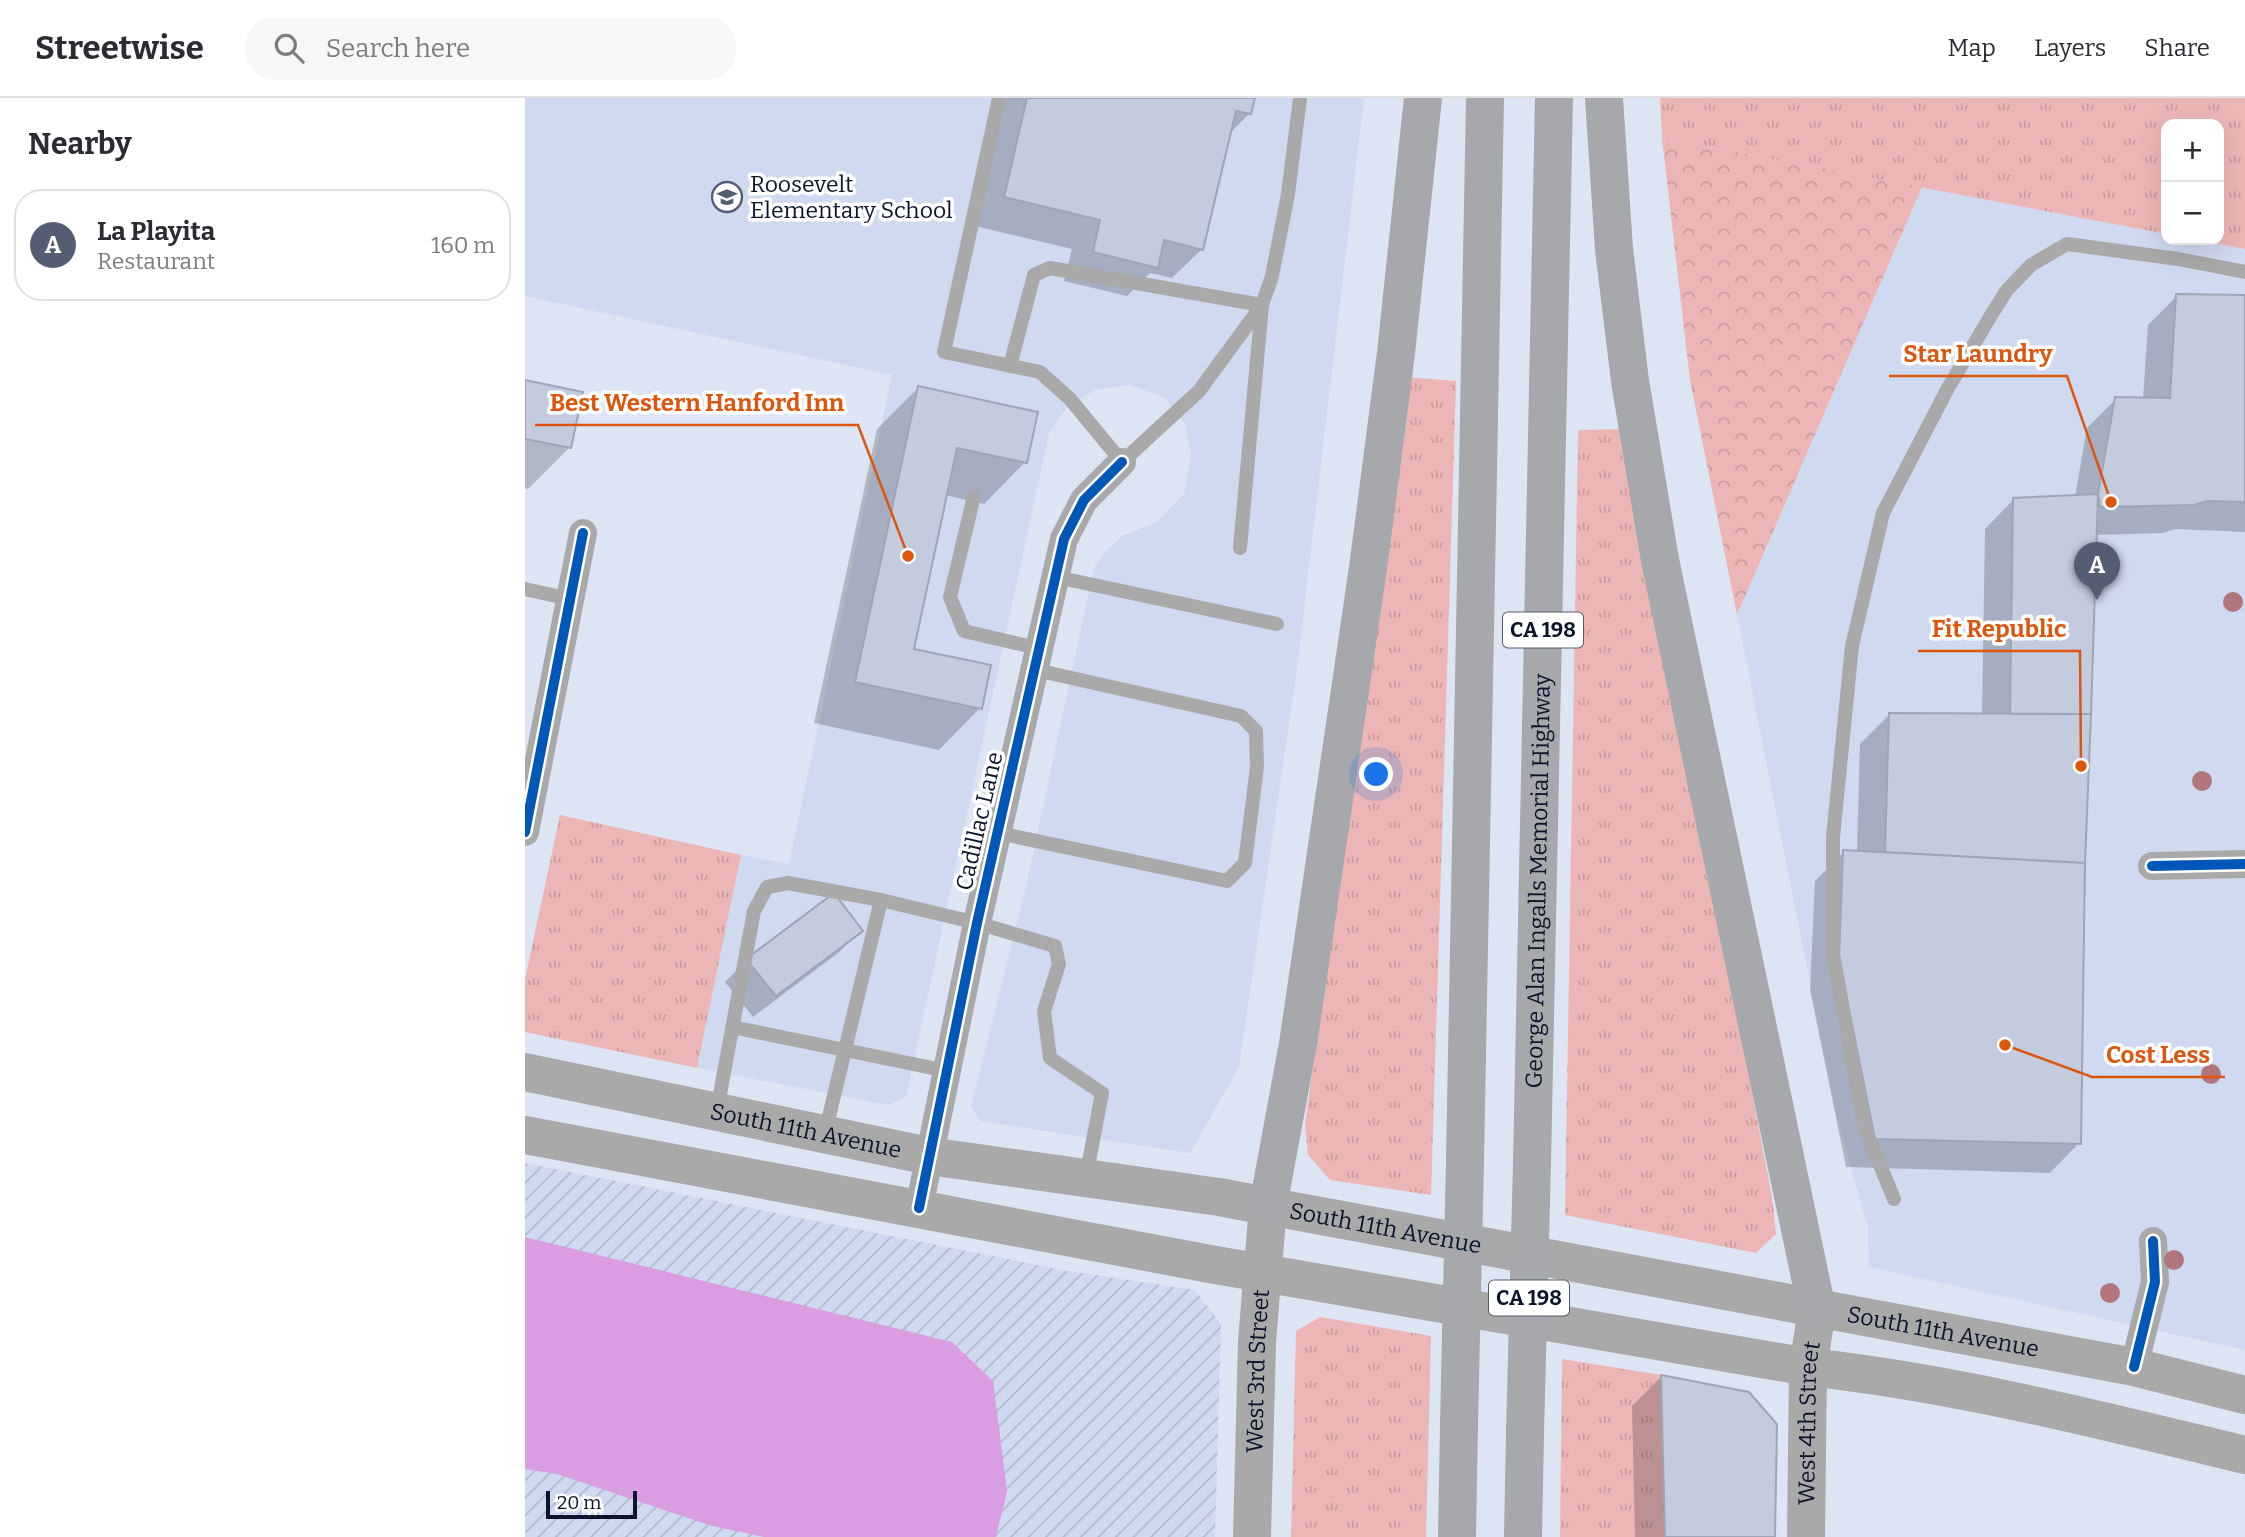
<!DOCTYPE html>
<html lang="en">
<head>
<meta charset="utf-8">
<style>
	body { margin:0; font-family:Bitter,serif; background:#f7f7f7; color:#2b2b33 }
	.controls { position:absolute; right:21px; top:21px; display:grid; overflow:hidden; border-radius:14px; box-shadow:0 7px 28px #0002 }
	.controls button { width:63px; height:63px; display:grid; place-items:center; padding:0; border:0; border-bottom:2px solid #e1e1e2; background:#fff; color:#2b2b33; font:35px sans-serif }
	.scale { position:absolute; left:21px; bottom:18px; width:91px; box-sizing:border-box; padding-left:7px; border:4px solid #0b142b; border-top:0; font-size:19px; line-height:24px; white-space:nowrap; color:#0b142b; -webkit-text-stroke:5px #fff; paint-order:stroke }
	.you { position:absolute; left:852px; top:677px; width:24px; height:24px; margin:-18px; border:5px solid #fff; border-radius:50%; background:#1a73e8; box-shadow:0 0 0 10px #1a73e833 }
	.badge { display:grid; place-items:center; width:46px; height:46px; border-radius:50%; background:#545d71; color:#fff; font-size:23px; font-weight:700 }
	.pin { position:absolute; translate:-50% -58px; filter:drop-shadow(0 2px 4px #0008) }
	.pin::after { content:''; position:absolute; top:37px; width:24px; height:21px; background:inherit; clip-path:polygon(0 0,100% 0,50% 100%) }
	.list { margin:0; padding:0; list-style:none }
	h2 { display:flex; justify-content:space-between; align-items:center; height:91px; margin:0; padding:0 28px; font-size:30px }
	h2 small { font-size:23px; font-weight:400; color:#7c7c81 }
	.list li { display:grid; grid-template-columns:46px 1fr auto; gap:21px; align-items:center; box-sizing:border-box; height:112px; margin:0 14px 14px; padding:0 14px; border:2px solid #e1e1e2; border-radius:28px }
	.list b { display:block; font-size:26px; white-space:nowrap }
	.list p { margin:0; font-size:23px; white-space:nowrap; color:#7c7c81 }
	.list em { font-size:23px; font-style:normal; color:#7c7c81 }
	.icon { flex:none; width:38px; height:38px; fill:none; stroke:currentColor; stroke-width:2; stroke-linecap:round; stroke-linejoin:round }
	.map { position:relative; flex:none; width:1720px; height:1439px; overflow:hidden }
	header { display:flex; align-items:center; gap:42px; box-sizing:border-box; height:98px; padding:0 35px; background:#fff; border-bottom:2px solid #e1e1e2 }
	header strong { font-size:33px }
	nav { display:flex; gap:38px; margin-inline-start:auto; font-size:24px }
	.search { width:490px; height:63px; background:#f7f7f7; display:flex; align-items:center; gap:18px; box-sizing:border-box; padding:0 24px; border-radius:28px; color:#7c7c81; font-size:26px }
	main { display:flex }
	aside { flex:1; background:#fff }
	.map>svg:first-child { display:block }
	.built { fill:#cfd9f0 }
	.industrial { fill:url(#industrial-furrows) }
	.grass { fill:url(#grass-tufts) }
	.forest { fill:url(#forest-crowns) }
	.water { fill:#da9de1 }
	.shadow { fill:#0003 }
	.building { fill:#c3cbde; stroke:#9ea5b7; stroke-width:2 }
	.lines { fill:none; stroke-linecap:round; stroke-linejoin:round }
	.service { stroke:#aaa9a9; stroke-width:14 }
	.minor { stroke:#aaa9a9; stroke-width:28 }
	.secondary { stroke:#a9a9aa; stroke-width:38 }
	.motorway { stroke:#a7a8ac; stroke-width:38 }
	.motorway-bridge { stroke:#a7a8ac; stroke-width:38 }
	.cycleway-casing { stroke:#fff; stroke-width:15 }
	.cycleway { stroke:#0057b8; stroke-width:10 }
	.tree { fill:#b1757c }
	.labels { text-anchor:middle; dominant-baseline:central; stroke-width:7; stroke-linejoin:round; paint-order:stroke }
	.shield { fill:#fff; stroke:#545a6b; stroke-width:2 }
	.shield-label { font-size:21px; font-weight:bold; fill:#0b142b }
	.poi-label { font-size:23px; fill:#0b142b; stroke:#fff; text-anchor:start }
	.street-label { font-size:23px; fill:#0b142b; stroke:#fff }
	.leader { fill:none; stroke:#dd560e; stroke-width:2.5 }
	.callout-dot { fill:#dd560e; stroke:#fff; stroke-width:2.5 }
	.callout-label { font-size:24px; text-anchor:middle; font-weight:bold; fill:#dd560e; stroke:#fff; stroke-width:7; stroke-linejoin:round; paint-order:stroke }
</style>
</head>
<body>
<header>
<strong>Streetwise</strong>
<div class="search"><svg class="icon" aria-label="search" viewBox="0 0 24 24"><circle cx="10" cy="10" r="6"/><path d="M15 15l6 6"/></svg>Search here</div>
<nav><a>Map</a><a>Layers</a><a>Share</a></nav>
</header>
<main>
<aside>
<h2>Nearby<small></small></h2>
<ul class="list">
<li><span class="badge">A</span><div><b>La Playita</b><p>Restaurant</p></div><em>160 m</em></li>
</ul>
</aside>
<div class="map">
<svg width="1720" height="1439" viewBox="0 0 1720 1439">
	<defs>
		<pattern id="industrial-furrows" width="10" height="10" patternUnits="userSpaceOnUse" patternTransform="scale(1.75)"><rect width="10" height="10" fill="#cfd9f0"/><path d="M-1 1l2-2M0 10L10 0M9 11l2-2" fill="none" stroke="#b0b9ce"/></pattern>
		<pattern id="grass-tufts" width="24" height="20" patternUnits="userSpaceOnUse" patternTransform="scale(1.75)"><rect width="24" height="20" fill="#edb6b6"/><path d="M3 7l-1-3M5 7V3M7 7l1-3M15 17l-1-3M17 17v-4M19 17l1-3" fill="none" stroke="#ca9c9d"/></pattern>
		<pattern id="forest-crowns" width="20" height="18" patternUnits="userSpaceOnUse" patternTransform="scale(1.75)"><rect width="20" height="18" fill="#edb6b6"/><path d="M2 6a3 3 0 1 1 6 0M12 15a3 3 0 1 1 6 0" fill="none" stroke="#ca9c9d"/></pattern>
	</defs>
	<rect width="100%" height="100%" fill="#dde4f3"/>
	<!-- built -->
	<path class="built" d="M0 0H839L772 571 714 969 665 1055 455 1023 446 1008 502 784 569 470 579 455 597 438 633 423 659 396 666 357 660 326 640 300 605 287 572 291 543 308 524 335 381 999 364 1007 172 970 216 757 264 766 367 277 0 198Z
		M1397 89 1641 136V142H1673L1720 151V1252L1344 1169 1343 1130 1312 1020 1212 517Z"/>
	<!-- industrial -->
	<path class="industrial" d="M0 1065 543 1173 670 1192 696 1226 690 1439H0Z"/>
	<!-- grass -->
	<path class="grass" d="M1135 0H1720V151L1673 142H1694V26H1641V136L1137 40Z
		M881 279 931 283 906 1097 805 1082 783 1057 780 1027Z
		M1099 331 1247 1099 1251 1136 1231 1155 1040 1117 1053 332Z
		M35 717 216 757 172 970 0 934V881Z
		M795 1219 906 1238 901 1439H766L771 1233Z
		M1037 1261 1136 1277 1140 1439H1035Z"/>
	<!-- forest -->
	<path class="forest" d="M1137 40 1397 89 1212 517 1165 282Z"/>
	<!-- water -->
	<path class="water" d="M0 1139 427 1244 468 1283 482 1393 471 1439H239L187 1428 32 1376 0 1371Z"/>
	<!-- shadow -->
	<path class="shadow" d="M480 0H728L725 15 704 36 677 151 647 180 625 175 602 198 539 183 547 151 450 128Z
		M1652 198 1720 199V434L1651 431 1638 435 1572 437 1558 764 1554 1045 1525 1075 1321 1069 1285 892 1290 783 1319 754H1332L1335 646 1364 617 1457 618 1460 431 1489 401 1550 399 1562 330 1591 301H1618L1623 227Z
		M0 284 45 349 3 391 0 390Z
		M393 290 500 364 459 406 420 397 387 552 455 610 414 652 289 625 352 331Z
		M335 833 313 855 228 919 200 884 222 862Z
		M1136 1279 1248 1439H1110L1107 1308Z"/>
	<!-- building -->
	<path class="building" d="M502 0H730L726 16 711 13 678 152 639 142 633 170 568 154 575 122 479 99Z
		M1651 196 1720 197V404L1682 403 1669 407 1575 409 1573 396 1590 299 1645 300Z
		M0 282 58 294 46 350 0 341Z
		M393 288 513 314 502 365 432 350 389 551 466 567 457 611 330 584Z
		M1573 396 1566 616H1485L1488 400Z
		M1364 615 1566 616 1560 765 1360 754Z
		M1318 752 1560 765 1556 1046 1350 1041 1314 862Z
		M309 795 338 833 251 898 221 861Z
		M1136 1277 1224 1294 1252 1326 1250 1439H1140Z"/>
	<g class="lines">
		<!-- service -->
		<path class="service" d="M474 0 419 254 515 274 545 301 597 364 674 293 737 207 747 178 763 96 775 0
			M485 268 509 177 525 170 737 207 715 450
			M449 398 425 499 439 533 516 551
			M531 479 752 526
			M0 491 45 501
			M473 735 702 783 720 765 732 669 731 633 716 618 511 572
			M207 929 320 952 356 802 452 825 530 848 534 866 519 913 525 960 577 995 561 1079
			M192 1012 229 813 242 789 263 785 356 802
			M300 1035 320 952 422 973
			M1369 1101 1339 1028 1308 856V739L1327 548 1358 415 1423 290 1468 214 1482 192 1506 167 1542 146 1653 161 1720 174"/>
		<!-- minor -->
		<path class="minor" d="M0 734 58 435
			M1627 768 1720 766
			M394 1110 452 825 539 441 559 402 597 364
			M1609 1269 1630 1184 1628 1143"/>
		<!-- secondary -->
		<g class="secondary">
			<path id="s1" d="M0 974 404 1058 694 1099 1609 1269 1720 1297"/>
			<path d="M0 1037 685 1166 1283 1269C1430 1285 1576 1322 1720 1357"/>
			<path id="s2" d="M727 1439 732 1244 743 1108"/>
			<path id="s3" d="M1281 1439 1283 1269 1292 1212"/>
		</g>
		<!-- motorway -->
		<g class="motorway">
			<path d="M1079 0 1089 151 1105 283 1135 462 1292 1212"/>
			<path d="M940 1063 960 0"/>
			<path id="s4" d="M1007 1065 1029 0"/>
			<path d="M743 1108 773 946 843 470 871 255 898 0"/>
			<path d="M932 1439 934 1326"/>
			<path d="M998 1439 1000 1335"/>
		</g>
		<!-- motorway-bridge -->
		<path class="motorway-bridge" d="M934 1326 940 1063
			M1000 1335 1007 1065"/>
		<!-- cycleway casing -->
		<g class="cycleway-casing">
			<path id="cycleway" d="M0 734 58 435
				M1627 768 1720 766
				M394 1110 452 825 539 441 559 402 597 364
				M1609 1269 1630 1184 1628 1143"/>
		</g>
		<!-- cycleway -->
		<use href="#cycleway" class="cycleway"/>
	</g>
	<!-- trees -->
	<g class="tree">
		<circle cx="1708" cy="504" r="10"/>
		<circle cx="1677" cy="683" r="10"/>
		<circle cx="1686" cy="976" r="10"/>
		<circle cx="1649" cy="1162" r="10"/>
		<circle cx="1585" cy="1195" r="10"/>
	</g>
	<!-- icons -->
	<defs>
		<g id="school-ring" transform="scale(1.575)"><circle r="9.5" fill="#fff" stroke="#545d71" stroke-width="1.5"/><path d="M0-5L7-2L0 1L-7-2ZM-4 1L0 2.5L4 1V4Q0 6-4 4Z" fill="#545d71"/></g>
	</defs>
	<g fill-rule="evenodd">
		<use href="#school-ring" x="202" y="99"/>
	</g>
	<g class="labels">
		<!-- shield labels -->
		<g class="shield">
			<rect x="978" y="514.5" width="80" height="35" rx="5"/>
			<rect x="964" y="1182.5" width="80" height="35" rx="5"/>
		</g>
		<g class="shield-label">
			<text x="1018" y="532">CA 198</text>
			<text x="1004" y="1200">CA 198</text>
		</g>
		<!-- poi labels -->
		<g class="poi-label">
			<text x="225" y="86">Roosevelt<tspan x="225" dy="26">Elementary School</tspan></text>
		</g>
		<!-- street labels -->
		<g class="street-label">
			<text transform="translate(454 723) rotate(-77)">Cadillac Lane</text>
			<text stroke="none"><textPath href="#s4" startOffset="282">George Alan Ingalls Memorial Highway</textPath></text>
			<text stroke="none"><textPath href="#s1" startOffset="287">South 11th Avenue</textPath></text>
			<text stroke="none"><textPath href="#s1" startOffset="875">South 11th Avenue</textPath></text>
			<text stroke="none"><textPath href="#s1" startOffset="1442">South 11th Avenue</textPath></text>
			<text stroke="none"><textPath href="#s2" startOffset="166">West 3rd Street</textPath></text>
			<text stroke="none"><textPath href="#s3" startOffset="114">West 4th Street</textPath></text>
		</g>
	</g>
	<!-- callouts -->
	<path class="leader" d="M1586 404L1542 278H1364M383 458L333 327H10M1556 668L1555 553H1393M1480 947L1567 979H1700"/>
	<g class="callout-dot">
		<circle cx="1586" cy="404" r="7"/>
		<circle cx="383" cy="458" r="7"/>
		<circle cx="1556" cy="668" r="7"/>
		<circle cx="1480" cy="947" r="7"/>
	</g>
	<g class="callout-label">
		<text x="1453" y="264">Star Laundry</text>
		<text x="172" y="313">Best Western Hanford Inn</text>
		<text x="1474" y="539">Fit Republic</text>
		<text x="1633" y="965">Cost Less</text>
	</g>
</svg>
<div class="controls">
<button>+</button>
<button>−</button>
</div>
<div class="scale">20 m</div>
<div class="you"></div>
<div class="pin badge" style="left:1572px;top:502px">A</div>
</div>
</main>
</body>
</html>
